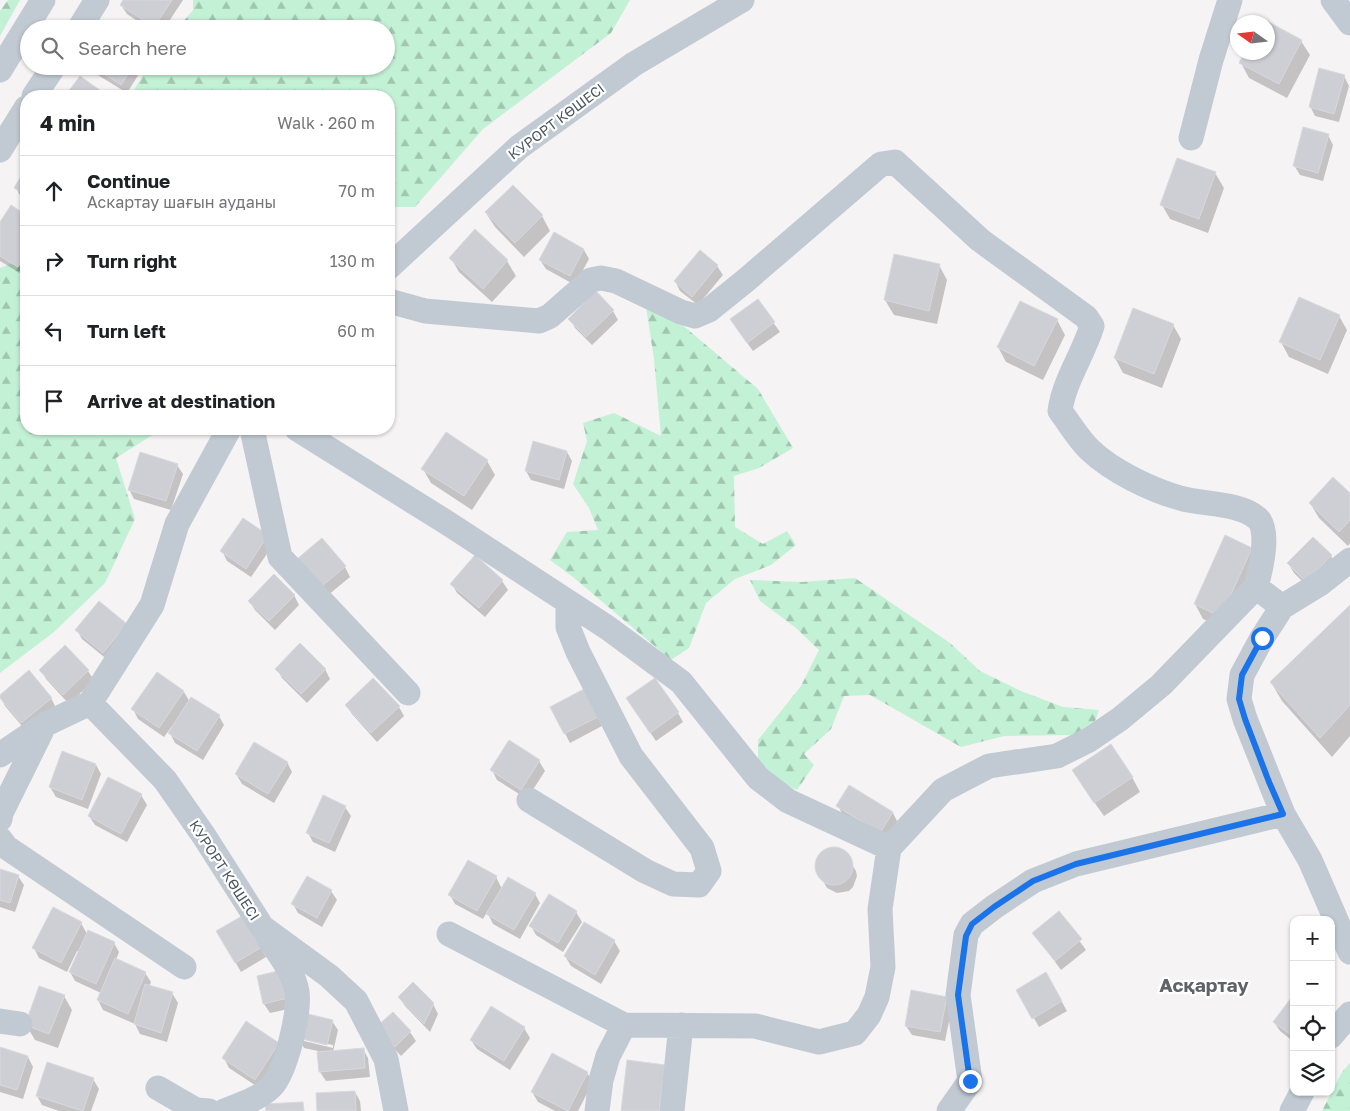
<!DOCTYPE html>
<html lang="en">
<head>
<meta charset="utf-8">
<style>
	body { margin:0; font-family:"Golos Text",sans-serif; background:#f6f6f6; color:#202124 }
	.controls { position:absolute; right:15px; bottom:15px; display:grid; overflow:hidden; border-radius:10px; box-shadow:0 1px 4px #0004 }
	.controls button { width:45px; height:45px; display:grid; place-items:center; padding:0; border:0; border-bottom:1px solid #e0e0e0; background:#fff; color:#202124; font:25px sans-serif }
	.compass { position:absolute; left:1230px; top:15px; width:45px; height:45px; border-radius:50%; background:#fff; box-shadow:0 1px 4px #0004; rotate:284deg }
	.stop { position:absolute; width:15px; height:15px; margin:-11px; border:4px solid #1a73e8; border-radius:50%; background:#fff }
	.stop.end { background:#1a73e8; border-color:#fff; box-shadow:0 1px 5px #0008 }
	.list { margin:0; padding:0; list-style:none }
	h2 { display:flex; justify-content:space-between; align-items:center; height:65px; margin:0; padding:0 20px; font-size:21px }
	h2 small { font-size:16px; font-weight:400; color:#757577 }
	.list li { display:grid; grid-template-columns:32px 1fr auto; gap:15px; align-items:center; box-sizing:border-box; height:70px; padding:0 20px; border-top:1px solid #e0e0e0 }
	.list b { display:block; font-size:19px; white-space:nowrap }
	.list p { margin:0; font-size:16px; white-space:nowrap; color:#757577 }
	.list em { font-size:16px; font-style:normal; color:#757577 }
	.icon { flex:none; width:28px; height:28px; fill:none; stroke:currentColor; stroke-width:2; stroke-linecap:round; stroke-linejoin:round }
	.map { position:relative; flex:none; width:1350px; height:1111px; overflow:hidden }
	.search { position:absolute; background:#fff; box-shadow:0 1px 4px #0004; left:20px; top:20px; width:375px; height:55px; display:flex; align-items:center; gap:12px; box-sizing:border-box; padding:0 18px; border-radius:28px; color:#757577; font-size:19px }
	.panel { position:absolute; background:#fff; box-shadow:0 1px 4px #0004; left:20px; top:90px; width:375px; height:345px; border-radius:20px }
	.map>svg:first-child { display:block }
	.forest { fill:url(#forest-firs) }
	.shadow { fill:#0003; fill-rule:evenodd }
	.building { fill:#cdcfd5; stroke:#d7d9de }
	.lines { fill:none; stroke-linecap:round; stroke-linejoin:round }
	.minor { stroke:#c1cad2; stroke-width:25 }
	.route { stroke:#1a73e8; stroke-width:6 }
	.labels { text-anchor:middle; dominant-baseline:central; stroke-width:4.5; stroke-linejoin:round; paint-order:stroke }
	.street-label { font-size:14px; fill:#4a5661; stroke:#fff }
	.district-label { font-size:19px; font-weight:bold; fill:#5f6368; stroke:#fff }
</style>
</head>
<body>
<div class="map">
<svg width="1350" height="1111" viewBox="0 0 1350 1111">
	<defs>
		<pattern id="forest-firs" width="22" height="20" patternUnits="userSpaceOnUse" patternTransform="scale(1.25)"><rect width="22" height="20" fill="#c3f1d5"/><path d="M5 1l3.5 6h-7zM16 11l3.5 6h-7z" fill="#a0c6b0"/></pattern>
	</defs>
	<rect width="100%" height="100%" fill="#f5f3f3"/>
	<!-- forest -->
	<path class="forest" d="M8 0H20L0 36V11Z
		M193 0H630L611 33 483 129 415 207H389V96H130L149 66H386V29H177L193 10Z
		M26 258V429H162L116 458 135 519 105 583 54 632 0 673V268Z
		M660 306 758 389 793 448 759 468 734 476 735 527 763 544 787 531 796 545 771 565 735 579 706 603 689 648 671 660 573 577 550 560 567 532 598 530 589 508 573 484 587 441 583 423 614 413 661 436 654 359 646 307Z
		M855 578 950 643 980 671 1021 691 1063 707 1099 710 1093 727 1073 735 1004 736 961 747 870 695 844 696 831 729 804 754 814 765 797 790 776 780 758 761V740L801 686 819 650 796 628 760 601 750 580 802 582Z
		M1350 1063V1111H1322L1342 1072Z"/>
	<!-- shadow -->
	<path class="shadow" d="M124 0H183L164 29H149L127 14 121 5Z
		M1268 23 1301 41 1310 55 1287 98 1249 78 1241 63 1268 52Z
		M90 66H144L127 93 93 72Z
		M1344 76 1349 86 1339 122 1315 116 1310 106Z
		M1328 135 1333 145 1323 181 1300 175 1294 165Z
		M26 171V200L21 197 16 188Z
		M1215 173 1224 188 1208 233 1170 219 1162 205Z
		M513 186 542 216 550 231 524 257 495 227 486 213Z
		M11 207 26 216V271L23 275 0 261V225Z
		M475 231 507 261 516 276 492 302 459 272 451 258Z
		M554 234 584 250 589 259 575 285 546 269 540 260Z
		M939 265 947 280 937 324 894 315 885 300Z
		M717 266 723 275 698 305 680 291 675 281Z
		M758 301 780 332 753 351 737 329Z
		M613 311 618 320 592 345 575 328 570 319Z
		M1339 316 1347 330 1328 374 1289 357 1281 342Z
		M1057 320 1065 335 1043 380 1006 362 998 347Z
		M1173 325 1181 339 1162 388 1123 373 1115 358Z
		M389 354 396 366 389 374Z
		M567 452 572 461 564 489 531 480 526 471Z
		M487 461 495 475 472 510 431 483 423 469Z
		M177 465 183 474 171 510 134 499 129 489Z
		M1350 495V543L1348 546 1319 518 1310 503Z
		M243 519 273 545 251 577 227 561 222 551Z
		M1313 538 1331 556 1337 566 1312 591 1294 573 1288 563Z
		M322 540 345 567 350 577 327 596 304 569Z
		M1251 549 1260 563 1229 630 1203 619 1195 604Z
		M502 581 508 590 485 617 457 593 452 584Z
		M294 595 299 605 275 630 255 610 249 601Z
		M1350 606V736L1332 757 1282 701 1271 682Z
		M126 624 109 661 82 639 77 630Z
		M65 646 88 671 94 680 69 704 46 679 41 670Z
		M277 669H325L330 679 307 703 282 678Z
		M583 691 602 726 570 743 552 708Z
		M184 692 190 702 219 716 224 725 203 760 175 743 170 733 174 727 172 726 164 737 138 719 133 709Z
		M0 696 51 698 56 708 27 732 5 706Z
		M627 699 678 713 683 722 656 741Z
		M346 705 399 707 404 716 377 742 352 714Z
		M509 742 539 761 545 771 527 799 497 780 492 770Z
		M287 762 292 772 274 803 242 784 236 774Z
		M96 765 101 774 88 809 56 797 50 787Z
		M1132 777 1140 792 1104 816 1082 785Z
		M849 787 893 813 898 823 886 842 843 815 838 806Z
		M141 795 147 805 127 842 95 825 89 816Z
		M345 807 351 816 335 852 313 842 308 833Z
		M832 848 843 851 856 871 857 876 853 887 849 891 837 893 827 888 816 868 819 857 827 850Z
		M0 870 18 876 24 885 15 912 0 907Z
		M496 877 502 889 535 894 540 903 520 939 493 924 487 912 483 919 455 904 450 895Z
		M331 891 337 900 322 927 298 913 293 904Z
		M576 912 582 922 563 952 536 935 531 926Z
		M1059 913 1086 950 1061 970 1034 933Z
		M243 917 266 957 241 972 218 932Z
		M81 923 87 934 114 943 119 952 116 960 145 973 151 982 149 987 172 993 178 1003 167 1042 140 1034 135 1024 103 1010 98 1000 101 993 75 981 70 972 79 952 77 951 67 972 39 958 34 948Z
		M584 924 614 941 620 951 601 984 571 966 565 956Z
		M282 972 293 1008 270 1013 264 1004Z
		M1046 974 1067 1011 1039 1027 1018 990Z
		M64 996 72 1010 58 1048 35 1040 26 1025Z
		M1294 996V1042L1280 1031 1274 1022Z
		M399 997 433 1004 438 1014 430 1032 405 1006Z
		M946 998 952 1007 945 1041 912 1035 906 1026Z
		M491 1008 524 1028 530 1038 510 1070 477 1049 471 1040Z
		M393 1013 410 1032 416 1041 401 1056 383 1037Z
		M332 1021 338 1030 333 1052 363 1049 368 1058 370 1077 326 1081 320 1072 318 1051 304 1048 299 1038ZM304 1039 333 1045V1048L304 1041Z
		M278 1044 283 1053 261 1089 229 1068 224 1058Z
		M0 1048 28 1057 33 1067 23 1099 0 1092Z
		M587 1073 593 1082 578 1111H555L538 1102 532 1092Z
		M93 1079 99 1089 91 1111H59L42 1105 37 1096Z
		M355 1092 360 1101 361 1111H318Z"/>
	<!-- building -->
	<path class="building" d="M123 0H172L154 27 120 5Z
		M1263 19 1302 40 1279 84 1239 63 1245 52H1268V22H1261Z
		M113 21 126 29H108Z
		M92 66H133L121 85Z
		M1319 68 1345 75 1334 114 1309 107Z
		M80 76 108 96H65Z
		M1303 127 1329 134 1318 173 1293 166Z
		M1177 158 1216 172 1199 219 1160 205Z
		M26 168V195L14 188Z
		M513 185 543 215 515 243 485 212Z
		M11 205 26 215V253L18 267 0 256V222Z
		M475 229 508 260 483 289 449 258Z
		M554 232 584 249 570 276 539 260Z
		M700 250 718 265 692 297 674 281Z
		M894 254 940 264 929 311 884 300Z
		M596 291 614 310 586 337 568 319Z
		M1299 297 1340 315 1320 360 1279 342Z
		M758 299 775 322 747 343 730 319Z
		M1020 301 1058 319 1034 366 997 347Z
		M1133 308 1174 324 1154 374 1114 358Z
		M446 432 488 460 464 496 421 469Z
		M533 441 567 451 559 480 525 471Z
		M140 452 178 464 166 501 128 490Z
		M1333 477 1350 493V520L1339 532 1309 503Z
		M243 518 268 535 246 569 220 551Z
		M1225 535 1252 548 1221 617 1194 604Z
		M1313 537 1332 555 1306 582 1287 563Z
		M322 538 346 566 321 587 297 559Z
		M475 555 503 580 479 608 450 584Z
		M274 574 295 595 269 621 248 601Z
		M99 601 127 624 103 653 75 630Z
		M1350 605V705L1320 738 1270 682Z
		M300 643 326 669 301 694 275 669Z
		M65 645 89 670 63 695 39 670Z
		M29 670 52 698 21 723 0 698V695Z
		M157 672 184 691 159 728 131 709Z
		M373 678 400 706 371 733 345 705Z
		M655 678 679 712 650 733 626 698Z
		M584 689 598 717 564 734 550 707Z
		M191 697 220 715 197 751 168 733Z
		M509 740 540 760 521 790 490 770Z
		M254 742 288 762 268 794 235 774Z
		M1111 744 1133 777 1094 803 1072 770Z
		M62 751 96 764 82 800 49 787Z
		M108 777 142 794 121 834 88 816Z
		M849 785 893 812 880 833 836 806Z
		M323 795 346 806 329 843 306 833Z
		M815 866a19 19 0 1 1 38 0a19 19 0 1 1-38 0Z
		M468 860 497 876 477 911 448 895Z
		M0 869 19 875 10 903 0 900Z
		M307 876 332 890 317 918 291 904Z
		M508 877 536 893 514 930 486 914Z
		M549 894 577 911 558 943 529 926Z
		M53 907 82 922 61 963 32 948Z
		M1059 911 1082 939 1055 961 1032 933Z
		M244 915 262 947 235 963 216 931Z
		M584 922 615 940 595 975 564 956Z
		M88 930 115 942 96 984 69 972Z
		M115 958 146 972 128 1014 97 1000Z
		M282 970 288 998 263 1004 257 976Z
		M1046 972 1062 1001 1032 1019 1016 990Z
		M413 982 434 1003 424 1024 398 997Z
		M145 984 173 992 161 1033 134 1024Z
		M39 986 65 995 49 1034 25 1025Z
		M911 990 947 997 940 1032 905 1026Z
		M1294 994V1037L1273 1022Z
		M491 1006 525 1027 504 1061 470 1040Z
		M393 1012 411 1031 395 1047 376 1027Z
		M304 1013 333 1020 327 1045 298 1038Z
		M246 1021 279 1043 255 1080 222 1058Z
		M0 1047 28 1056 17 1090 0 1085Z
		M364 1048 365 1068 319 1072 317 1052Z
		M552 1053 588 1072 568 1111 531 1092Z
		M627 1060 665 1065 659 1111H621Z
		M47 1062 94 1078 83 1111 36 1096Z
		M355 1091 356 1111H317L316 1093Z
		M303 1102 304 1111H266L265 1104Z"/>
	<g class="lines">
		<!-- minor -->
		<path class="minor" d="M1333 0 1350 23
			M79 29 97 0
			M0 70 43 0
			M34 96 54 66
			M1191 138 1211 60 1230 0
			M0 150 26 108
			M389 267 519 147 634 64 742 0
			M389 301 425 311 539 321 550 316 591 280 601 278 616 281 681 312 695 316 709 310 745 281 881 164 895 162 980 240 1086 317 1092 326C1083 355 1064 381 1060 411 1070 424 1079 440 1090 450 1112 471 1151 490 1180 498 1203 505 1237 502 1257 518 1271 530 1260 572 1256 587
			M252 429 280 557 408 693
			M297 429 449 524 608 628 681 682 758 778 788 801 889 848 943 790 989 766 1057 756 1089 740 1120 719 1161 685 1256 587 1282 607 1321 583 1350 560
			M1282 607 1262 638 1242 675 1239 699 1245 719 1283 814 1310 860 1350 952
			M90 703 165 780 204 836 262 927 329 976 356 1001 386 1059 396 1111
			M0 755 44 725 90 703 152 605 177 524 229 429
			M529 800 645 871 673 884 699 885 709 871 702 848 631 756 578 652 568 627V602
			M0 819 1 813 44 726
			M0 839 6 847 184 967
			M449 934 624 1025 755 1026 819 1042 855 1033 869 1015 877 997 883 967 880 909 889 848
			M0 1021 20 1024
			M1331 1036 1350 1014
			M158 1088 196 1110 209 1111
			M224 1111C239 1105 259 1099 271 1087 286 1072 300 1012 297 992 294 972 278 953 268 937
			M597 1111 601 1080 608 1056 624 1025
			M672 1111 681 1025
			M949 1111 970 1081 958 995 966 935 972 924 994 907 1033 881 1076 864 1283 814
			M1292 1111 1302 1092"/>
	</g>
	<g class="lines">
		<!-- route -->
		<path class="route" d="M970 1081 958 995 966 936 972 924 994 907 1033 881 1076 864 1283 814 1269 782 1245 719 1239 699 1242 675 1262 638"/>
	</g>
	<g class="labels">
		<!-- street labels -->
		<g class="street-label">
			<text transform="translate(556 121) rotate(-37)">КУРОРТ КӨШЕСІ</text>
			<text transform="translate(225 870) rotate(57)">КУРОРТ КӨШЕСІ</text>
		</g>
		<!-- district labels -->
		<g class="district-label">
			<text x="1204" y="984">Асқартау</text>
		</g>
	</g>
</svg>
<div class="controls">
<button>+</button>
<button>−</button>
<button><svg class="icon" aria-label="locate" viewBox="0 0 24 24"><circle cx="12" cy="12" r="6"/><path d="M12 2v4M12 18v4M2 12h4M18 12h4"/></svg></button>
<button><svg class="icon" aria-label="layers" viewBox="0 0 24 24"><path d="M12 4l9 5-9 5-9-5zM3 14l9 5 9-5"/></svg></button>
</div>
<svg class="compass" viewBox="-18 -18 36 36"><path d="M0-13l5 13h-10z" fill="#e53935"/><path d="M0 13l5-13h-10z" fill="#757577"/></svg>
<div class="stop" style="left:1262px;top:638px"></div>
<div class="stop end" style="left:970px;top:1081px"></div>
<div class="search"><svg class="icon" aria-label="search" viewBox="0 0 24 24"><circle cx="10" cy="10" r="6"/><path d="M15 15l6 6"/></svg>Search here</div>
<section class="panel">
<h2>4 min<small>Walk · 260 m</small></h2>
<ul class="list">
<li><svg class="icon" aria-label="ahead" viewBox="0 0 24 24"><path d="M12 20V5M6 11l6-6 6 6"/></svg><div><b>Continue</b><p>Аскартау шағын ауданы</p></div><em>70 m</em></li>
<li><svg class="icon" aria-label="right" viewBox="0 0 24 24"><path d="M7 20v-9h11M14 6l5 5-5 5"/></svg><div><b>Turn right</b></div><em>130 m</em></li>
<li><svg class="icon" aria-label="left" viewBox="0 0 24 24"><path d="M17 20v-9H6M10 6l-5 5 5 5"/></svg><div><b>Turn left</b></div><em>60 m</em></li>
<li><svg class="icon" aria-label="arrive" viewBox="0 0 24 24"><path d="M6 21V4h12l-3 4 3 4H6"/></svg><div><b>Arrive at destination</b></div></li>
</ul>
</section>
</div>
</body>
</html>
